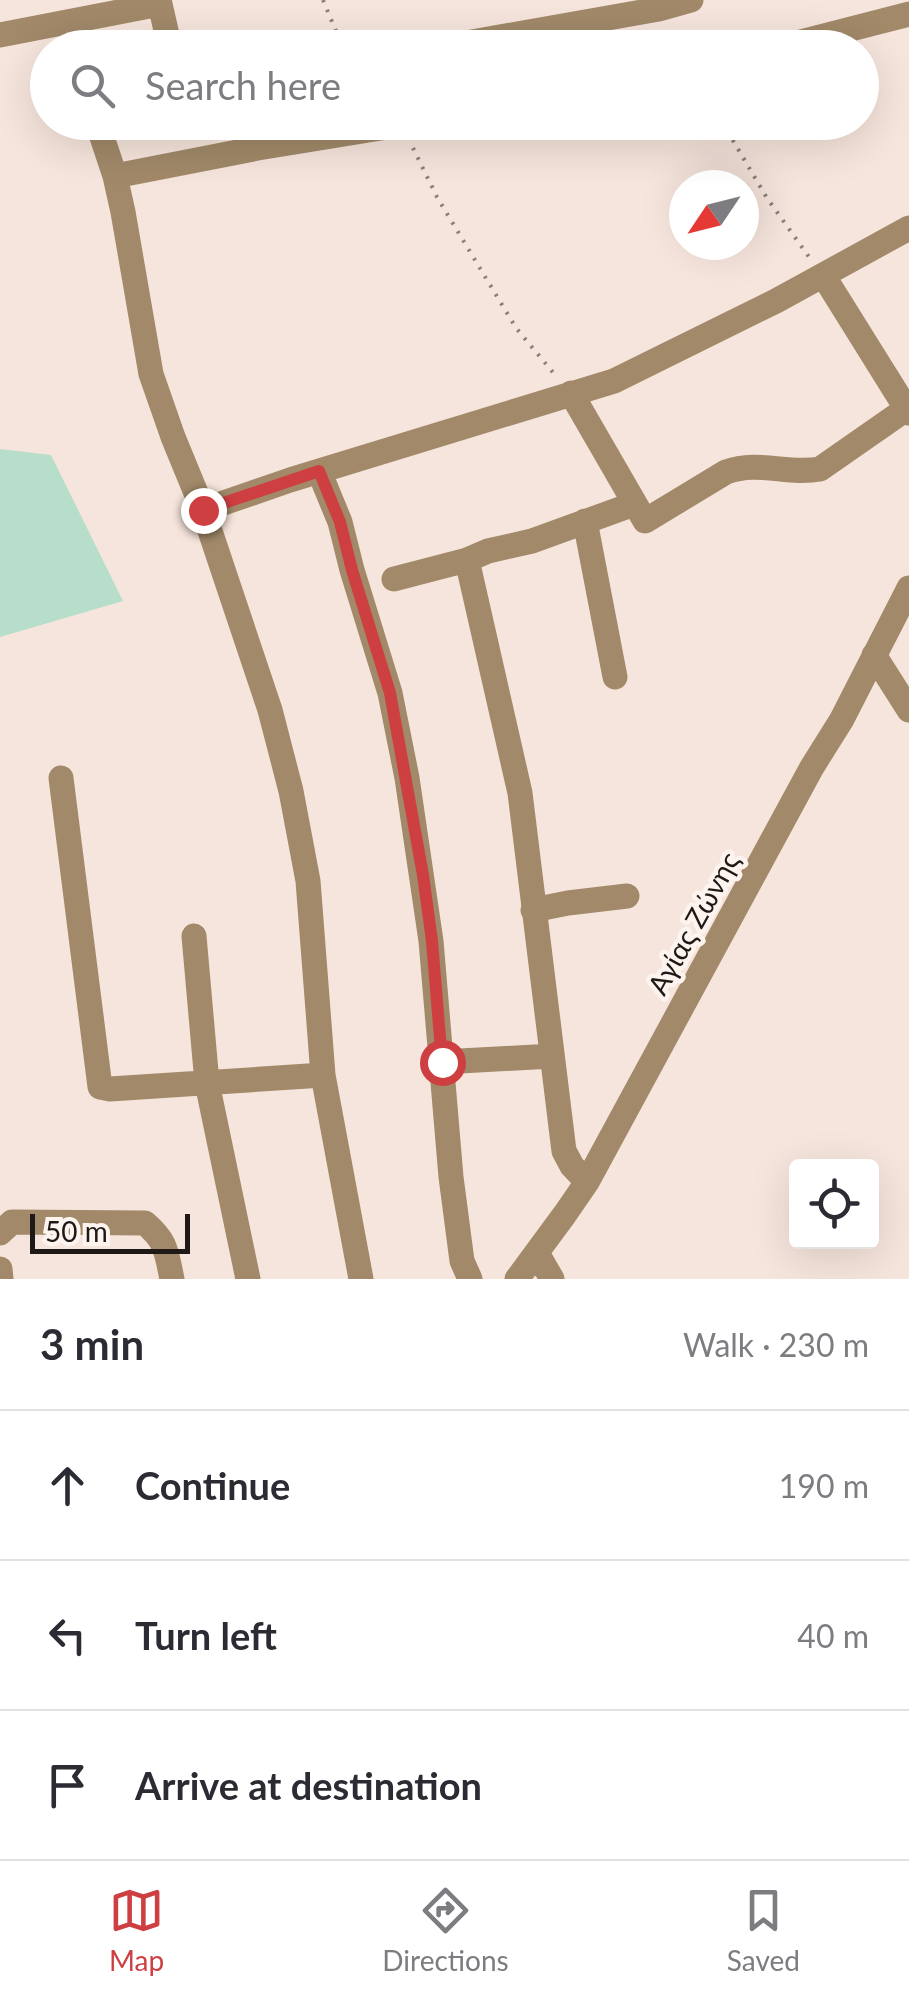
<!DOCTYPE html>
<html lang="en">
<head>
<meta charset="utf-8">
<style>
	body { margin:0; font-family:Lato,sans-serif; background:#f2f2f3; color:#2b2b33 }
	.controls { position:absolute; right:30px; bottom:30px; display:grid; overflow:hidden; border-radius:10px; box-shadow:0 10px 40px #0002 }
	.controls button { width:90px; height:90px; display:grid; place-items:center; padding:0; border:0; border-bottom:2px solid #e1e1e2; background:#fff; color:#2b2b33; font:50px sans-serif }
	.compass { position:absolute; left:669px; top:170px; width:90px; height:90px; border-radius:50%; background:#fff; box-shadow:0 10px 40px #0002; rotate:235deg }
	.scale { position:absolute; left:30px; bottom:25px; width:160px; box-sizing:border-box; padding-left:10px; border:5px solid #1e1916; border-top:0; font-size:28px; line-height:35px; white-space:nowrap; color:#1e1916; -webkit-text-stroke:8px #fef4ef; paint-order:stroke }
	.stop { position:absolute; width:30px; height:30px; margin:-22px; border:8px solid #ce3f42; border-radius:50%; background:#fff }
	.stop.end { background:#ce3f42; border-color:#fff; box-shadow:0 2px 10px #0008 }
	.list { margin:0; padding:0; list-style:none }
	h2 { display:flex; justify-content:space-between; align-items:center; height:130px; margin:0; padding:0 40px; font-size:42px }
	h2 small { font-size:32px; font-weight:400; color:#7c7c81 }
	.list li { display:grid; grid-template-columns:65px 1fr auto; gap:30px; align-items:center; box-sizing:border-box; height:150px; padding:0 40px; border-top:2px solid #e1e1e2 }
	.list b { display:block; font-size:38px; white-space:nowrap }
	.list em { font-size:32px; font-style:normal; color:#7c7c81 }
	.icon { flex:none; width:55px; height:55px; fill:none; stroke:currentColor; stroke-width:2; stroke-linecap:round; stroke-linejoin:round }
	.map { position:relative; flex:none; width:909px; height:1279px; overflow:hidden }
	.search { position:absolute; background:#fff; box-shadow:0 10px 40px #0002; left:30px; right:30px; top:30px; height:110px; display:flex; align-items:center; gap:25px; box-sizing:border-box; padding:0 35px; border-radius:55px; color:#7c7c81; font-size:38px }
	.sheet { height:580px; background:#fff }
	nav { display:flex; justify-content:space-around; align-items:center; box-sizing:border-box; height:140px; border-top:2px solid #e1e1e2; background:#fff; font-size:28px; color:#7c7c81 }
	nav a { display:grid; justify-items:center; gap:5px }
	nav .on { color:#ce3f42 }
	.map>svg:first-child { display:block }
	.green { fill:#b7deca }
	.lines { fill:none; stroke-linecap:round; stroke-linejoin:round }
	.path { stroke:#8c807a; stroke-width:4; stroke-dasharray:2.5 8; stroke-linecap:butt }
	.minor { stroke:#a18969; stroke-width:25 }
	.route { stroke:#ce3f42; stroke-width:12 }
	.labels { text-anchor:middle; dominant-baseline:central; stroke-width:9; stroke-linejoin:round; paint-order:stroke }
	.street-label { font-size:28px; fill:#1e1916; stroke:#fef4ef }
</style>
</head>
<body>
<div class="map">
<svg width="909" height="1279" viewBox="0 0 909 1279">
	<rect width="100%" height="100%" fill="#f6e5dc"/>
	<!-- green -->
	<path class="green" d="M0 449 51 455 123 601 0 637Z"/>
	<g class="lines">
		<!-- path -->
		<path class="path" d="M323 0 343 48
			M722 122 767 198 809 257
			M413 148 437 197 516 328 556 376"/>
		<!-- minor -->
		<path class="minor" d="M0 35 160 4 170 48
			M438 48 659 9 691 0
			M777 48 909 14
			M97 122 115 176 123 212 151 374 173 437 203 510 270 710 291 791 308 881 323 1075 361 1279
			M115 176 258 148 418 122
			M823 275 909 413
			M571 393 645 521 726 472C759 460 787 475 820 469L906 409
			M319 471 340 522 352 570 390 693 407 778 431 941 451 1177 462 1261 470 1279
			M203 510 290 480 614 381 776 301 909 228
			M585 521 615 677
			M467 560 520 793 564 1151 572 1166 587 1182
			M394 579 467 560 488 551 532 541 634 504
			M874 655 909 710
			M61 778 100 1087 110 1089 323 1075
			M533 910 568 903 627 896
			M194 936 207 1083 248 1279
			M442 1062 552 1056
			M0 1233 12 1222 145 1223C167 1242 166 1251 172 1279
			M537 1253 552 1279
			M0 1269 1 1279
			M517 1279 565 1214 587 1182 812 767 842 719 909 588"/>
	</g>
	<g class="lines">
		<!-- route -->
		<path class="route" d="M203 510 319 471 340 522 352 570 390 693 423 875 432 941 442 1062"/>
	</g>
	<g class="labels">
		<!-- street labels -->
		<g class="street-label">
			<text transform="translate(693 923) rotate(-61)">Αγίας Ζώνης</text>
		</g>
	</g>
</svg>
<div class="controls">
<button><svg class="icon" aria-label="locate" viewBox="0 0 24 24"><circle cx="12" cy="12" r="6"/><path d="M12 2v4M12 18v4M2 12h4M18 12h4"/></svg></button>
</div>
<svg class="compass" viewBox="-18 -18 36 36"><path d="M0-13l5 13h-10z" fill="#e53935"/><path d="M0 13l5-13h-10z" fill="#7c7c81"/></svg>
<div class="scale">50 m</div>
<div class="stop" style="left:442px;top:1062px"></div>
<div class="stop end" style="left:203px;top:510px"></div>
<div class="search"><svg class="icon" aria-label="search" viewBox="0 0 24 24"><circle cx="10" cy="10" r="6"/><path d="M15 15l6 6"/></svg>Search here</div>
</div>
<section class="sheet">
<h2>3 min<small>Walk · 230 m</small></h2>
<ul class="list">
<li><svg class="icon" aria-label="ahead" viewBox="0 0 24 24"><path d="M12 20V5M6 11l6-6 6 6"/></svg><div><b>Continue</b></div><em>190 m</em></li>
<li><svg class="icon" aria-label="left" viewBox="0 0 24 24"><path d="M17 20v-9H6M10 6l-5 5 5 5"/></svg><div><b>Turn left</b></div><em>40 m</em></li>
<li><svg class="icon" aria-label="arrive" viewBox="0 0 24 24"><path d="M6 21V4h12l-3 4 3 4H6"/></svg><div><b>Arrive at destination</b></div></li>
</ul>
</section>
<nav>
<a class="on"><svg class="icon" aria-label="map" viewBox="0 0 24 24"><path d="M3 6l6-2 6 2 6-2v14l-6 2-6-2-6 2zM9 4v14M15 6v14"/></svg>Map</a>
<a><svg class="icon" aria-label="directions" viewBox="0 0 24 24"><path d="M12 3l9 9-9 9-9-9zM9 14v-3h6M13 9l2 2-2 2"/></svg>Directions</a>
<a><svg class="icon" aria-label="saved" viewBox="0 0 24 24"><path d="M7 4h10v16l-5-4-5 4z"/></svg>Saved</a>
</nav>
</body>
</html>
